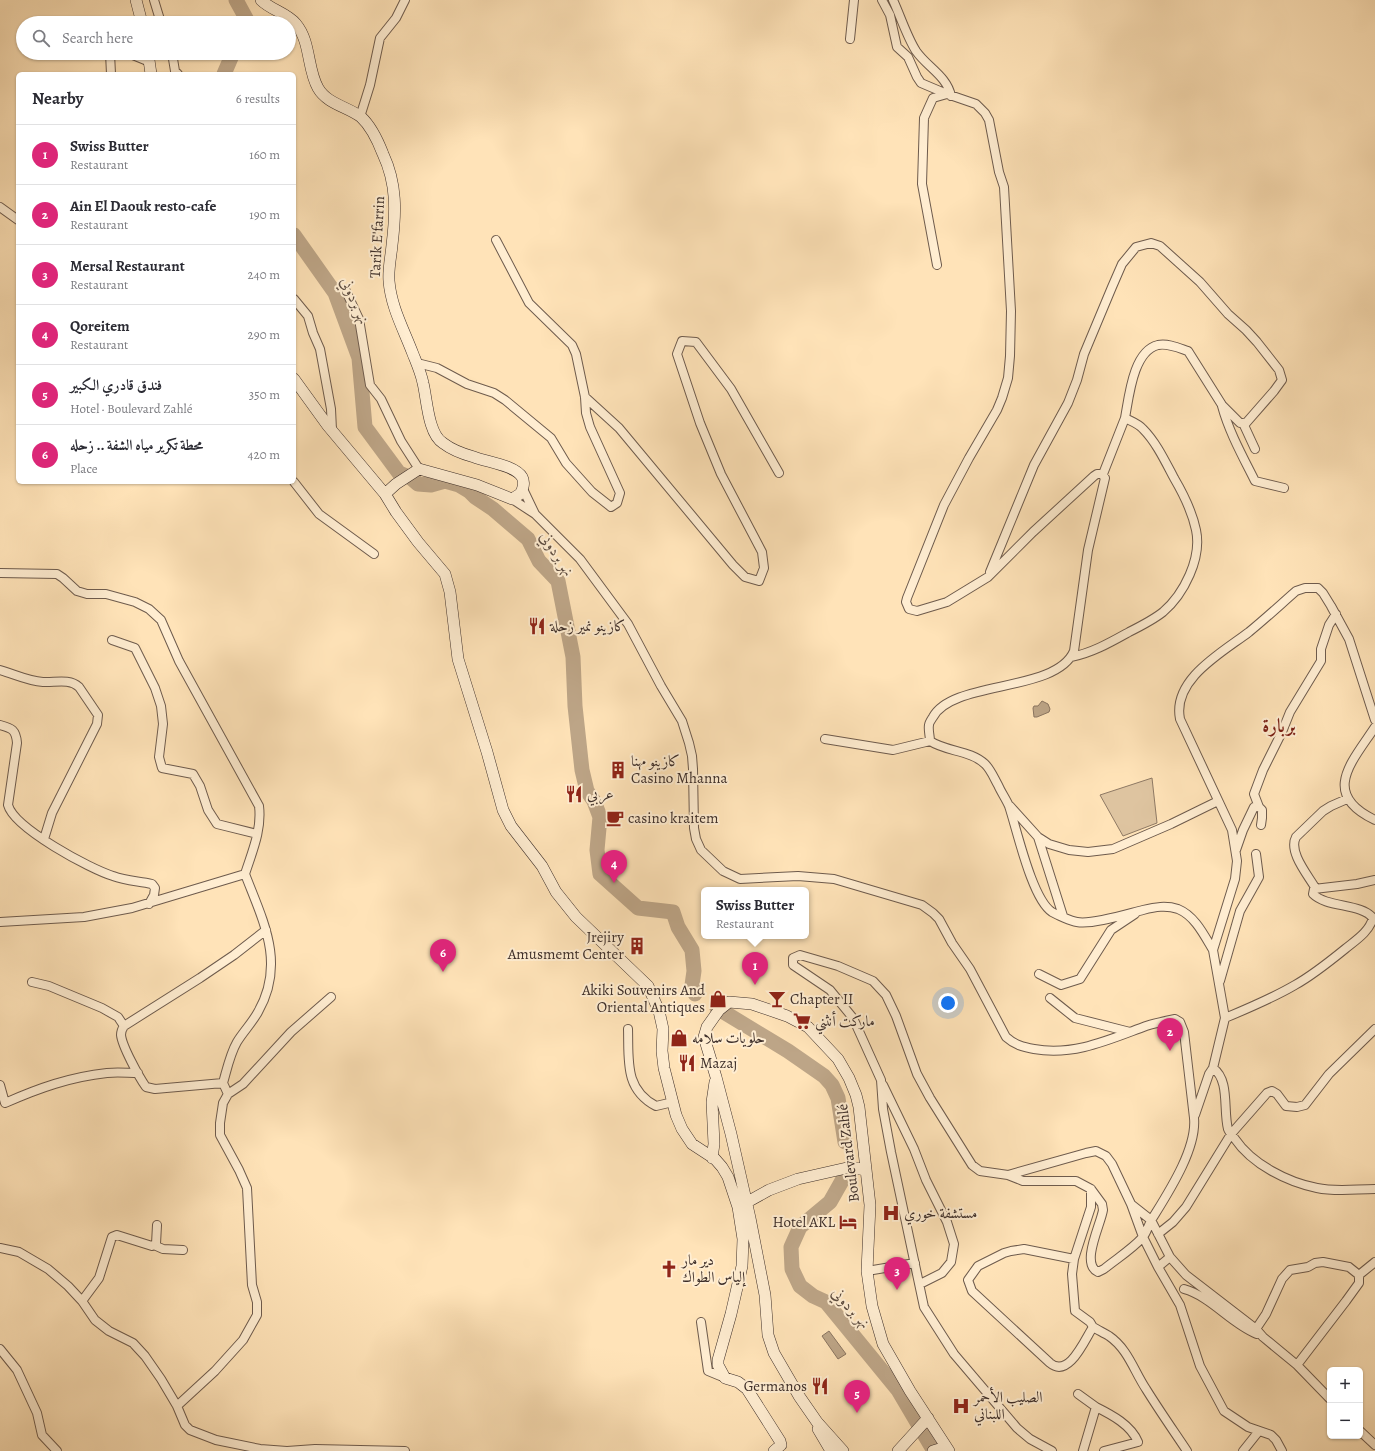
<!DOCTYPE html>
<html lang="en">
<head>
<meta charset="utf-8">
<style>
	body { margin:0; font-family:Alegreya,Amiri,serif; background:#f2f2f3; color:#2b2b33 }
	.controls { position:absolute; right:12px; bottom:12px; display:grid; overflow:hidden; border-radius:6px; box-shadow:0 1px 3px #0004 }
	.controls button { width:36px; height:36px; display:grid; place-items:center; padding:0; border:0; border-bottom:1px solid #e1e1e2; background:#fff; color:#2b2b33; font:20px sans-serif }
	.you { position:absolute; left:948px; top:1003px; width:14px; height:14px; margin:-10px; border:3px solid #fff; border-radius:50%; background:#1a73e8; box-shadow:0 0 0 6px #1a73e833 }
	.badge { display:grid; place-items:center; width:26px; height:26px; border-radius:50%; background:#db2777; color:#fff; font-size:13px; font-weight:700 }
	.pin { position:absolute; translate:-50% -33px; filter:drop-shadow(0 1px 2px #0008) }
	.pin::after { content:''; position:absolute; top:21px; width:14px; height:12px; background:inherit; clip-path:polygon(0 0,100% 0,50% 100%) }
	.popup { position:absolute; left:701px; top:887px; width:108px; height:52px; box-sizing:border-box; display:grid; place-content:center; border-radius:6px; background:#fff; filter:drop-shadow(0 1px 3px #0005); font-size:13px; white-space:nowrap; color:#7c7c81 }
	.popup b { font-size:15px; color:#2b2b33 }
	.popup::after { content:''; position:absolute; left:50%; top:100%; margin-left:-8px; border:8px solid transparent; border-top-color:#fff }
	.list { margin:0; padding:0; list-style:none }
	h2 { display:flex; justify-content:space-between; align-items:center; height:52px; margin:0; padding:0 16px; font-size:17px }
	h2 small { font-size:13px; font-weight:400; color:#7c7c81 }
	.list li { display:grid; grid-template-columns:26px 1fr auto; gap:12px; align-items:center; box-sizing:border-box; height:60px; padding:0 16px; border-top:1px solid #e1e1e2 }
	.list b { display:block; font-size:15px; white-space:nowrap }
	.list p { margin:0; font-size:13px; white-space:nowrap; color:#7c7c81 }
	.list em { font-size:13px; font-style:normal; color:#7c7c81 }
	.icon { flex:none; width:22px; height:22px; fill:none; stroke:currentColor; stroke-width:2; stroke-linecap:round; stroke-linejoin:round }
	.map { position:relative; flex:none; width:1375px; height:1451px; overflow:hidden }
	.search { position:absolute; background:#fff; box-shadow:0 1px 3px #0004; left:16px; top:16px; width:280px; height:44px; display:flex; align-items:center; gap:10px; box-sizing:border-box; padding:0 14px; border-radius:22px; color:#7c7c81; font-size:15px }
	.panel { position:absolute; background:#fff; box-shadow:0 1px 3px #0004; left:16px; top:72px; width:280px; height:412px; border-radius:6px }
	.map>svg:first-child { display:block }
	.green { fill:#dec4a0; stroke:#8e7964 }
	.water { fill:#bda587; stroke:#8a7561 }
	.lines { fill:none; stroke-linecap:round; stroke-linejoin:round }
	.river { stroke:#bda587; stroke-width:15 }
	.street-casing { stroke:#6e5b4d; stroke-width:10 }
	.secondary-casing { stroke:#3d2e29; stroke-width:12 }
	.street { stroke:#ffedd1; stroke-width:8 }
	.secondary { stroke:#ffedd1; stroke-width:11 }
	.labels { text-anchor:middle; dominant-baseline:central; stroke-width:4; stroke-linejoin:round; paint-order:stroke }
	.street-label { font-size:15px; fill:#3d2e29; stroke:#ffedd1 }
	.poi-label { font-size:15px; fill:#3d2e29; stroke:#ffedd1; text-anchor:start }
	.water-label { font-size:16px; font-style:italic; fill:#5d4c40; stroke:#ffedd1 }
	.district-label { font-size:19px; font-weight:bold; fill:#7a1f14; stroke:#ffedd1 }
</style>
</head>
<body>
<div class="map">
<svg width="1375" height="1451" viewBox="0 0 1375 1451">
	<rect width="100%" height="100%" fill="#ffe3b8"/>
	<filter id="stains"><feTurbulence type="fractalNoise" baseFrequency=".005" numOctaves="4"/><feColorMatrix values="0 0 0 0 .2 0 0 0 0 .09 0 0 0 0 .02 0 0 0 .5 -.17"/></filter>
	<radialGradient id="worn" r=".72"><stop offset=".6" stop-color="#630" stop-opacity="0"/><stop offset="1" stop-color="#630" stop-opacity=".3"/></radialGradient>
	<!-- green -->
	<path class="green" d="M1152 778 1157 823 1123 836 1100 795Z"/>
	<!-- water -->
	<path class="water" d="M1042 701 1048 704 1050 709 1049 712 1037 717H1034L1033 708 1034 706H1038Z
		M829 1331 846 1354 838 1359 822 1336Z"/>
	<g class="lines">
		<!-- river -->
		<path class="river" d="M236 0 247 20 246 23
			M224 74 233 53
			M294 235 335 293 359 358 365 427 399 473 411 478 418 484 431 485 445 481 459 485 469 491 475 497 493 509 528 539 539 561 558 581 573 657 575 706 582 770 587 791 594 801 600 817 597 850 600 874 638 908 673 912 678 927 692 950 694 971 692 985 695 994
			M717 1008 788 1051 824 1076 832 1085 838 1098 845 1142
			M847 1172 830 1202 800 1227 791 1247 792 1269 800 1286 813 1296 826 1302 898 1390 934 1451"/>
		<!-- street casing -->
		<g class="street-casing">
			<path id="street" d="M154 0 161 23
				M882 0 890 15 897 47 908 57 917 77 921 83 947 94 976 104 985 113 989 120 999 172 1004 187 1011 311 1010 356 1008 378 1002 398 997 410 969 458 944 505 907 598 906 602 909 609 917 611 947 602 988 577 1033 532 1094 476 1097 474H1102L1105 478 1088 550 1074 651C1056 693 953 680 933 717 931 720 929 723 929 725 928 730 930 736 930 741 947 752 970 750 985 764 991 770 994 778 998 785 1001 792 1006 799 1009 806 1017 830 1032 899 1052 912 1057 915 1071 921 1077 922 1092 925 1127 914 1143 910 1155 907 1166 905 1178 909 1195 916 1204 935 1213 950
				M893 0C900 15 907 37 916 51 927 67 947 76 951 96
				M850 39 854 0
				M110 53 111 74
				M128 53 150 62
				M172 53 175 71 178 74
				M360 117 370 85 380 38 396 18 405 0
				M0 207 18 220
				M937 265 922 184 924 118 933 98 947 94
				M345 289 359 319 370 385 381 399 401 441 419 469
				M294 299 308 316 313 333 320 349 331 409 332 430
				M417 363 437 368 467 384 494 393 505 400 551 438 566 463 592 492 611 507 617 503 620 493 590 427 586 413 585 397 576 354 572 345 529 303 496 240
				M585 397 619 428 733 565 745 577 759 581 764 568 762 552 721 474 700 423 677 354 682 341 696 342 731 389 779 473
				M1222 406C1229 432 1243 457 1255 481L1284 488
				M1243 423 1255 449
				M1103 474 1125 418
				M294 482 319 514 374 554
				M512 499 535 514 523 489
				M535 514 580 559 628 624 661 686 682 721 689 743 692 756 693 769 694 828 696 839 701 850 723 871 740 879 798 876 834 879 922 905 933 913 939 919 952 943 970 969 1006 1037C1015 1045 1023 1047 1034 1049 1074 1056 1108 1040 1146 1026 1155 1023 1165 1021 1175 1019L1180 1022 1184 1032 1194 1118C1197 1149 1168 1193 1152 1219 1148 1225 1147 1233 1142 1238 1131 1250 1116 1259 1104 1269L1098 1272C1080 1264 1101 1224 1103 1210L1102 1204 1091 1189 1076 1181H1023L1008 1175 980 1171 972 1165 930 1098 917 1074 896 1016 886 995 873 981 838 966 800 955 793 958V965L830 990 853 1018 881 1080 883 1109 891 1152 924 1307 954 1354 1017 1428 1030 1439 1052 1451
				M990 572 1034 465 1068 403 1077 380 1084 354 1112 287 1122 264 1136 247 1151 243 1160 246 1200 282 1228 314 1246 330 1257 342 1279 370 1282 380 1274 391 1246 423H1240L1222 405 1188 351C1179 348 1168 343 1158 345 1133 351 1129 397 1125 418 1131 421 1139 424 1143 429 1156 442 1165 461 1174 478 1184 495 1192 511 1196 530 1202 558 1184 594 1163 612 1153 620 1141 626 1129 632 1111 642 1092 653 1071 657
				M0 573 57 574 63 578 77 591 87 594H106L135 602 149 609 161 620 179 661 259 806C262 830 252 852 245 874 263 921 286 963 258 1012 252 1023 243 1032 237 1042 230 1054 227 1069 223 1083L228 1094
				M112 640 135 648 155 688 161 706 163 724 159 757 162 768 193 774 200 786 208 810 217 824 257 834
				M0 670C14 674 28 681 43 682 54 683 69 678 79 687L98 715 97 724 52 813 44 839
				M0 725C12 728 16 730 17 743L8 805C14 828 90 869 113 876 126 881 139 881 152 884L155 888 154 895 149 904
				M1375 727C1352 762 1320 794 1375 820
				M825 739 893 750 930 741
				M1010 806 1038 837 1049 844 1069 850 1088 852 1113 849 1171 824 1218 801
				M1259 807 1254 794 1263 770 1282 732 1290 712 1321 661V649L1329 625 1336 614
				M1038 837 1063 916
				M1236 850 1243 830 1254 807H1259L1262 810V818L1261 825
				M1316 889C1308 875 1288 852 1296 837L1323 811 1331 806 1347 799
				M0 922 84 917 132 908 245 874
				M1039 974 1061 985 1080 979 1111 930 1135 914
				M1220 981 1240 911 1259 877 1256 854
				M32 982 49 986 102 1008 118 1017 124 1026
				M1050 998 1075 1018 1130 1032
				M1225 1018C1249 1008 1273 998 1295 985 1313 975 1329 962 1345 949 1356 940 1369 932 1373 918 1361 903 1327 908 1313 894L1314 889 1357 884 1375 880
				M628 1029C629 1060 624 1089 656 1106L673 1102
				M1213 1068C1230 1080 1223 1110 1228 1129 1229 1132 1233 1136 1235 1139 1252 1164 1287 1182 1317 1188 1336 1192 1356 1189 1375 1189
				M223 1083 155 1089 146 1087C139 1077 122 1046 121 1035 121 1032 122 1029 124 1026L200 978 234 955 266 930
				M0 1085 5 1103C39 1088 70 1077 107 1073 117 1072 128 1073 138 1073
				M883 1085 914 1149 926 1180 947 1222 954 1244 951 1262 942 1273 920 1284
				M1195 1115 1209 1074 1213 1068 1225 1018 1213 950 1235 879 1237 861 1232 830 1180 719C1172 679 1223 652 1249 632 1265 619 1280 605 1296 591L1305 588H1318L1323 593 1331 606 1349 639 1375 720
				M1008 1175 1086 1153 1096 1151 1106 1156 1112 1164 1131 1204 1143 1237 1158 1267 1180 1305 1200 1366 1224 1411 1248 1427 1271 1435 1276 1440 1282 1451
				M1132 1205 1151 1220 1170 1257 1186 1275 1256 1329 1263 1337 1297 1365 1330 1399
				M1158 1234 1173 1222 1186 1207 1231 1134 1267 1093 1272 1091 1277 1094 1286 1106 1297 1107 1305 1105 1329 1074 1375 1029
				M154 1245 163 1249 183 1250
				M0 1248 19 1252 48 1269 68 1286 82 1301 95 1320 109 1331 133 1343 145 1356 161 1379 177 1406 185 1425 190 1430 216 1440 260 1449 287 1451 315 1449 405 1451
				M1074 1259 1024 1249 1011 1251 1004 1253 978 1266 968 1280 972 1291 1050 1363C1069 1379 1085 1339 1093 1327L1090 1322 1075 1311 1072 1274 1074 1259 1091 1207V1189
				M1158 1267 1170 1257
				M867 1271 915 1263
				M1359 1275 1375 1262
				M1184 1289C1212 1297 1230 1323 1257 1334
				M82 1301 99 1278 112 1237 117 1235 152 1246 156 1244 157 1225
				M701 1322 708 1371 725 1378
				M1093 1327C1098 1330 1104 1333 1109 1336 1128 1349 1134 1371 1146 1389 1159 1410 1173 1430 1187 1451
				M1254 1332 1266 1314 1282 1279 1290 1270 1308 1267 1315 1263 1323 1262 1349 1267 1359 1275V1283L1346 1301 1297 1365
				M0 1349 17 1370 37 1413 42 1435 57 1451
				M1078 1394 1096 1407
				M177 1406 215 1371 243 1340 257 1315V1302L252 1285 247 1188 239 1170 220 1135V1123L223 1103 228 1094 243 1084 291 1032 331 997
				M1360 1431 1375 1445
				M1083 1451 1096 1407C1112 1415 1131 1425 1138 1442L1104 1451
				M1243 1451 1259 1431"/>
		</g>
		<!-- secondary casing -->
		<g class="secondary-casing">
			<path id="secondary" d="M136 0 142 23
				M261 0C271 10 287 13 296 24 311 42 307 69 318 88 327 104 348 107 361 117 372 127 378 141 383 154 397 184 396 212 392 245 391 257 388 269 389 281 391 307 404 330 413 354 417 364 421 373 423 383 427 399 428 434 443 443 452 450 463 454 474 457 486 462 515 465 522 477 525 482 523 490 520 494L512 499 477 485 419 469 396 484 385 494
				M148 53 151 74
				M294 379 328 426 385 494 396 512 418 542 445 574 450 592 458 659 487 752 503 810 511 826 542 866 556 892 576 917 648 986 659 1011 663 1029 662 1051 664 1068 676 1115 682 1129 692 1144 715 1159 722 1167 728 1177 738 1207 743 1239 742 1266 731 1314 718 1360V1365L725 1378 738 1382 747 1389 780 1441 781 1445 774 1451
				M712 1158 714 1144 712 1102 715 1082
				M742 1205 769 1190 798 1179 851 1167 865 1170
				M818 1429 831 1451
				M843 1451 817 1422 799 1396 774 1353 768 1335 765 1295 750 1218 731 1134 716 1077 704 1037 707 1027 719 1010 729 1002 752 1004 787 1016 808 1027 838 1059 849 1078 856 1095 859 1107 870 1205 867 1271 872 1306 883 1344 910 1391 949 1451
				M898 1451 928 1418
				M933 1451 946 1447"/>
		</g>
		<!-- street -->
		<use href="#street" class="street"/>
		<!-- secondary -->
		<use href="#secondary" class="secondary"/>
	</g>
	<!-- icons -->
	<defs>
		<g id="restaurant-bare" transform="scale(1.38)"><path d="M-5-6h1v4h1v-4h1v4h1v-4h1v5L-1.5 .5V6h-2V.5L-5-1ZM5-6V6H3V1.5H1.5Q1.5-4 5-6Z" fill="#8f2418" stroke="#ffedd1" stroke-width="2.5" paint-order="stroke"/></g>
		<g id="building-bare" transform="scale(1.38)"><path d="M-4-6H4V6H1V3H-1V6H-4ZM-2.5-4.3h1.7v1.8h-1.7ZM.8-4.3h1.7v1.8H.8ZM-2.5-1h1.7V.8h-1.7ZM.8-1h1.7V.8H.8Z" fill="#8f2418" stroke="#ffedd1" stroke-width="2.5" paint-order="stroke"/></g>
		<g id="cafe-bare" transform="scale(1.38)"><path d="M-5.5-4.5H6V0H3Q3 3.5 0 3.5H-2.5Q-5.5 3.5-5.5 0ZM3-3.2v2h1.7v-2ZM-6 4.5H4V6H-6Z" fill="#8f2418" stroke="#ffedd1" stroke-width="2.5" paint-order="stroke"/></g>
		<g id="shop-bare" transform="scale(1.38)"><path d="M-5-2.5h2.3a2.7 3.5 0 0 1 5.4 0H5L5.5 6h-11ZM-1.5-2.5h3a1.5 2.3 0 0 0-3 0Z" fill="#8f2418" stroke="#ffedd1" stroke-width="2.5" paint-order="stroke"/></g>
		<g id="bar-bare" transform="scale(1.38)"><path d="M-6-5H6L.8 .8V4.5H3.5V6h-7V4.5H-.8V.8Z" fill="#8f2418" stroke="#ffedd1" stroke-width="2.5" paint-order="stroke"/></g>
		<g id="supermarket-bare" transform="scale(1.38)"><path d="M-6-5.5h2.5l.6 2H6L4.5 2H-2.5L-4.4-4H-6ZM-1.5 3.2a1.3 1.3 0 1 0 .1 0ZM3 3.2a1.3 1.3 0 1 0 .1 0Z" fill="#8f2418" stroke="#ffedd1" stroke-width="2.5" paint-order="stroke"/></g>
		<g id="hospital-bare" transform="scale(1.38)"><path d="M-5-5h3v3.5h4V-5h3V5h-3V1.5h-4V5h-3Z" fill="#8f2418" stroke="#ffedd1" stroke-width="2.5" paint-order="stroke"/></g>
		<g id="hotel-bare" transform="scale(1.38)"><path d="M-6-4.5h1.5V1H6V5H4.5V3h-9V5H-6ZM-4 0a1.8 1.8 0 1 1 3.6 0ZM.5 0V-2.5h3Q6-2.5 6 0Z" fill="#8f2418" stroke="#ffedd1" stroke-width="2.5" paint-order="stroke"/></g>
		<g id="church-bare" transform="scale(1.38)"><path d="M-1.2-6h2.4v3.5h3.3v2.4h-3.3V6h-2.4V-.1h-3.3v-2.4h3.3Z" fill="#8f2418" stroke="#ffedd1" stroke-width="2.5" paint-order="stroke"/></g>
	</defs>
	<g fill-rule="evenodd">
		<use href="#restaurant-bare" x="537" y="626"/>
		<use href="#building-bare" x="618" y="770"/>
		<use href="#restaurant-bare" x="574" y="794"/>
		<use href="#cafe-bare" x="615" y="818"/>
		<use href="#building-bare" x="637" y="946"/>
		<use href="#shop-bare" x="718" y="999"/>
		<use href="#bar-bare" x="777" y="999"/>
		<use href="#supermarket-bare" x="802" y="1021"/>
		<use href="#shop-bare" x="679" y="1038"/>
		<use href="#restaurant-bare" x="687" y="1063"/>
		<use href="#hospital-bare" x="891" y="1213"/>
		<use href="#hotel-bare" x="848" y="1222"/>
		<use href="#church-bare" x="669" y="1269"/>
		<use href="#restaurant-bare" x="820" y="1386"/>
		<use href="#hospital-bare" x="961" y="1406"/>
	</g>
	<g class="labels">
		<!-- street labels -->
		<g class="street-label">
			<text transform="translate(377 237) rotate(-87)">Tarik E'farrin</text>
			<text transform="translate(848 1153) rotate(-97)">Boulevard Zahlé</text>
		</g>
		<!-- poi labels -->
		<g class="poi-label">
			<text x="550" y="626">كازينو نمير زحلة</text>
			<text x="631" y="761">كازينو مهنا<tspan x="631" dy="17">Casino Mhanna</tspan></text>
			<text x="587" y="794">عربي</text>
			<text x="628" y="818">casino kraitem</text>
			<text x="624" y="937" text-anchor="end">Jrejiry<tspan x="624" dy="17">Amusmemt Center</tspan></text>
			<text x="705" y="990" text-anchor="end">Akiki Souvenirs And<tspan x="705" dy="17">Oriental Antiques</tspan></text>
			<text x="790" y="999">Chapter II</text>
			<text x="815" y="1021">ماركت أنثني</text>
			<text x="692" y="1038">حلويات سلامه</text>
			<text x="700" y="1063">Mazaj</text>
			<text x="904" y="1213">مستشفة خوري</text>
			<text x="835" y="1222" text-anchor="end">Hotel AKL</text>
			<text x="682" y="1260">دير مار<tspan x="682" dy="17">إلياس الطواك</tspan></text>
			<text x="807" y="1386" text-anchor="end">Germanos</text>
			<text x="974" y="1397">الصليب الأحمر<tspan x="974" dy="17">اللبناني</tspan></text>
		</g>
		<!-- water labels -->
		<g class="water-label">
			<text transform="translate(355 301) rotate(66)">نهر بردوني</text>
			<text transform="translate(557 554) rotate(57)">نهر بردوني</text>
			<text transform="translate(851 1308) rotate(48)">نهر بردوني</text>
		</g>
		<!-- district labels -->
		<g class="district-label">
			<text x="1279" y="726">بربارة</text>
		</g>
	</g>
	<rect width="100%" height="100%" filter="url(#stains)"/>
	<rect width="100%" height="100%" fill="url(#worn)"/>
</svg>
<div class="controls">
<button>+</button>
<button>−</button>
</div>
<div class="you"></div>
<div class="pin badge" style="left:755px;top:985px">1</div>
<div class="popup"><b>Swiss Butter</b>Restaurant</div>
<div class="pin badge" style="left:1170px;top:1051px">2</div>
<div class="pin badge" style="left:897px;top:1290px">3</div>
<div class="pin badge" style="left:614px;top:883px">4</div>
<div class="pin badge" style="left:857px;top:1413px">5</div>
<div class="pin badge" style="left:443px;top:972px">6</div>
<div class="search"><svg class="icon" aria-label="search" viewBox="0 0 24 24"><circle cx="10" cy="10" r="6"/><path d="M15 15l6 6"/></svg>Search here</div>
<section class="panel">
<h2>Nearby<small>6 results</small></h2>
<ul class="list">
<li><span class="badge">1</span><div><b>Swiss Butter</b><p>Restaurant</p></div><em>160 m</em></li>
<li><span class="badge">2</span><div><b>Ain El Daouk resto-cafe</b><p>Restaurant</p></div><em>190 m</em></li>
<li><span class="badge">3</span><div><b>Mersal Restaurant</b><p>Restaurant</p></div><em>240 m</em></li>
<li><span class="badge">4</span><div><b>Qoreitem</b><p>Restaurant</p></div><em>290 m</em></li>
<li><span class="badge">5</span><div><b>فندق قادري الكبير</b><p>Hotel · Boulevard Zahlé</p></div><em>350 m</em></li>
<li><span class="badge">6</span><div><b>محطة تكرير مياه الشفة .. زحله</b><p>Place</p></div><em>420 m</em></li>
</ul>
</section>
</div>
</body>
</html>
